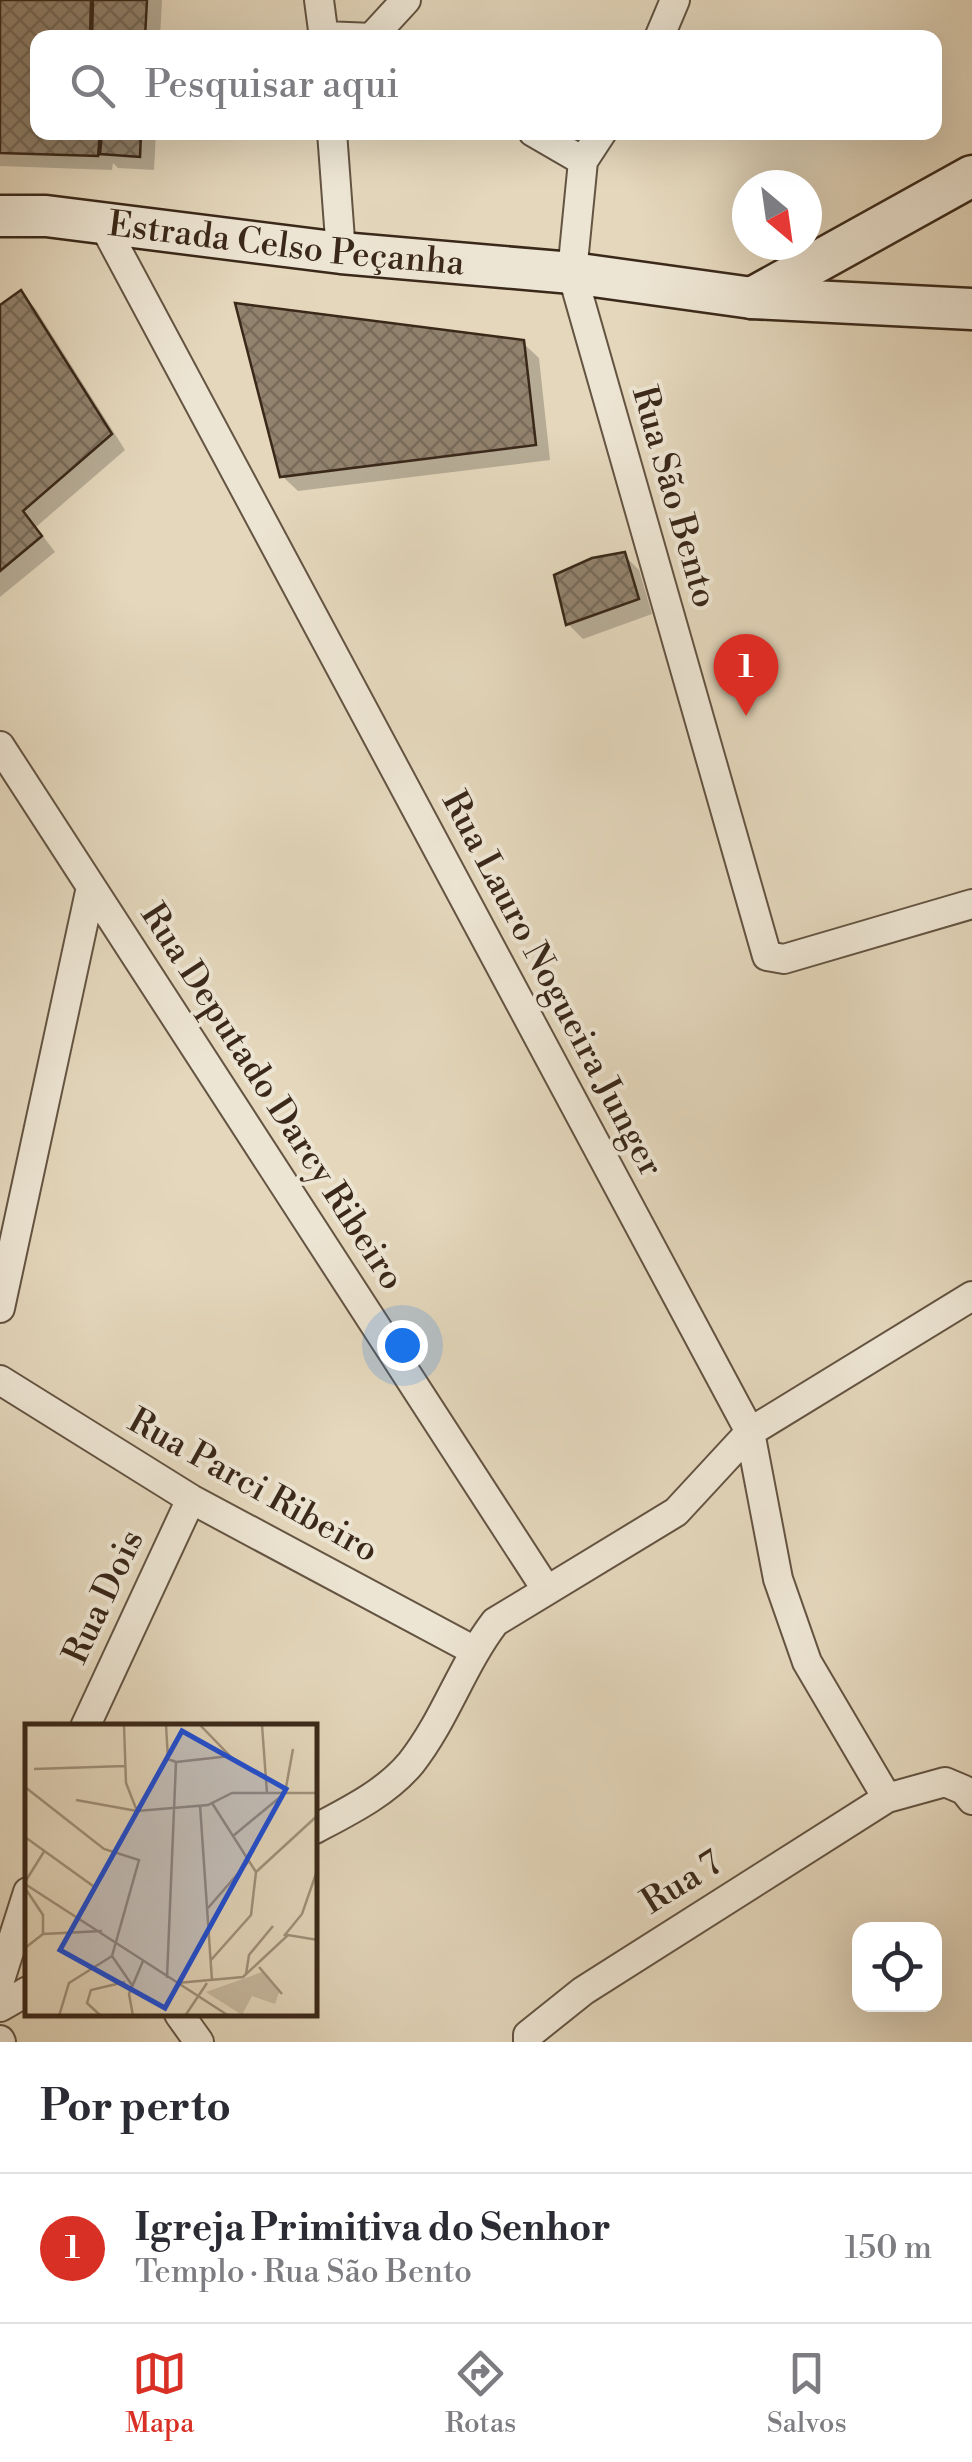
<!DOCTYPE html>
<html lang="pt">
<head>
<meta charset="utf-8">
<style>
	body { margin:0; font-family:"Libre Bodoni",serif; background:#f2f2f3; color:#2b2b33 }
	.controls { position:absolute; right:30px; bottom:30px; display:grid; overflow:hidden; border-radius:20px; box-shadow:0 10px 40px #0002 }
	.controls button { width:90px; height:90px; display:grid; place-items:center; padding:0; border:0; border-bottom:2px solid #e1e1e2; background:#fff; color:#2b2b33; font:50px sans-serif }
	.compass { position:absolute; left:732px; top:170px; width:90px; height:90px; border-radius:50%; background:#fff; box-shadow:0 10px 40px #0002; rotate:151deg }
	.you { position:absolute; left:402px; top:1345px; width:35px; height:35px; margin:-25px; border:8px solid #fff; border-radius:50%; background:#1a73e8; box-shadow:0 0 0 15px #1a73e833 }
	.badge { display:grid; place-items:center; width:65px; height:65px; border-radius:50%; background:#d93025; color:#fff; font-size:32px; font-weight:700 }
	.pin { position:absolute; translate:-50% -82px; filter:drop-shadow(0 2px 5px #0008) }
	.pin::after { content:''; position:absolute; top:52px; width:35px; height:30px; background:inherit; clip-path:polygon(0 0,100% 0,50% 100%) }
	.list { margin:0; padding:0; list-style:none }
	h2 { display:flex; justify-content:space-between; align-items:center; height:130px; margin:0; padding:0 40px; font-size:42px }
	h2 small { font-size:32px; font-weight:400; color:#7c7c81 }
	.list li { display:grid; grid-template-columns:65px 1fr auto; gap:30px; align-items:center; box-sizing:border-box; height:150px; padding:0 40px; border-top:2px solid #e1e1e2 }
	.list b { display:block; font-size:38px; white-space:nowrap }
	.list p { margin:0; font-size:32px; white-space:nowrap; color:#7c7c81 }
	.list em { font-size:32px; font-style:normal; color:#7c7c81 }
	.icon { flex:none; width:55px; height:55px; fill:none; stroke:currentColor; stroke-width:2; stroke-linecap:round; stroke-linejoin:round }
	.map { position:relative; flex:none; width:972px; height:2042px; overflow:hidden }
	.search { position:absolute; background:#fff; box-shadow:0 10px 40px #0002; left:30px; right:30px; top:30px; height:110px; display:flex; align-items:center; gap:25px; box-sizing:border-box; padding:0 35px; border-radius:20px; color:#7c7c81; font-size:38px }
	.sheet { height:280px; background:#fff }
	nav { display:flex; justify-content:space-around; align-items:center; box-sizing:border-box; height:140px; border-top:2px solid #e1e1e2; background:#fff; font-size:28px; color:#7c7c81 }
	nav a { display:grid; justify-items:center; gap:5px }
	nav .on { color:#d93025 }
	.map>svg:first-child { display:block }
	.shadow { fill:#0003 }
	.building { fill:url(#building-cross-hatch); stroke:#3a2819; stroke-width:2.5 }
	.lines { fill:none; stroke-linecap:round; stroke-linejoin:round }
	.street-casing { stroke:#645442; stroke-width:32 }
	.secondary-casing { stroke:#3a2819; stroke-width:45 }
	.street { stroke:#ede5d3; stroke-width:28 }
	.secondary { stroke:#ede5d3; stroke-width:40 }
	.labels { text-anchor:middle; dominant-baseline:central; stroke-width:8; stroke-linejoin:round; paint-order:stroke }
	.street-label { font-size:35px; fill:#3a2819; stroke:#ede5d3 }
	.inset-road { fill:none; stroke:#a0917b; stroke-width:2.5 }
	.view { fill:#1d4ed8; fill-opacity:0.15; stroke:#1d4ed8; stroke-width:5 }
	.inset-edge { fill:none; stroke:#3a2819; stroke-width:5 }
</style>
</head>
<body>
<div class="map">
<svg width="972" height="2042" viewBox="0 0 972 2042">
	<defs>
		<pattern id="building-cross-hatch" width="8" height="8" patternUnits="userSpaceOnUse" patternTransform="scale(2.5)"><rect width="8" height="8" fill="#92836e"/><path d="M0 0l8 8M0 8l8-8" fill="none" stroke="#786b5a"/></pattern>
	</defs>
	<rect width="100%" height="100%" fill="#e4d7bc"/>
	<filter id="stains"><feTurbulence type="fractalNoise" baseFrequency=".002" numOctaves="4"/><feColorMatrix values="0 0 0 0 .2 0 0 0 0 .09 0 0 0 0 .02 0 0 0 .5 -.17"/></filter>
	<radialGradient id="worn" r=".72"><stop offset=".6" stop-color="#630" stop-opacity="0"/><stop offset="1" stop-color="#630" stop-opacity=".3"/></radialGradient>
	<!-- shadow -->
	<path class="shadow" d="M0 0H89L38 38V132H156L154 170 118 168 113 163 112 170 0 166Z
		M94 0H162L160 38H94Z
		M21 294 35 308 125 450 36 527 55 552 0 597V308Z
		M523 343 539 358 550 460 298 491 282 476Z
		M624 555 639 570 652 614 583 639 568 624Z"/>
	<!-- building -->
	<path class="building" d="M0 0H91L90 38H38V132H100L98 156 0 153Z
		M93 0H147L145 38H92Z
		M102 132H141L140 157 100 154Z
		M21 290 112 434 23 511 42 536 0 571V305Z
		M235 303 524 340 536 445 280 477Z
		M625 552 639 599 566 625 554 575 592 558Z"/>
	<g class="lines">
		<!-- street casing -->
		<g class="street-casing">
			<path id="street" d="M319 0 324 38
				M324 36 373 38
				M372 37 406 0
				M659 38 675 0
				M332 132 341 253
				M533 132 583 161 572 273 767 956 784 959 972 904
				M583 161 602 132
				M102 222 750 1432 778 1579 807 1662 887 1798
				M0 746 546 1589
				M0 1308 91 887
				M0 1380 191 1499 473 1650
				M85 1727 191 1499
				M315 1829C349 1811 386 1793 411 1763 445 1720 462 1665 495 1622L676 1512 750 1432 972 1296
				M0 1980 28 1892
				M0 2007 28 1991
				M179 2014 199 2042
				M0 2040 1 2042
				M528 2042V2035L583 1991 887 1798 945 1782 964 1790 972 1800"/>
		</g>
		<!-- secondary casing -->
		<g class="secondary-casing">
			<g id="secondary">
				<path id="s1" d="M0 216H46L341 253 572 273 752 298 972 309"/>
				<path d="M752 298 972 176"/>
			</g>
		</g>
		<!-- street -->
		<use href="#street" class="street"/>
		<!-- secondary -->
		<use href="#secondary" class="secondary"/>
	</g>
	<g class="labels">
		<!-- street labels -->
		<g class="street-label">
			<text stroke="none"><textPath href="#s1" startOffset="288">Estrada Celso Peçanha</textPath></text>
			<text transform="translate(674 497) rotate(74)">Rua São Bento</text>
			<text transform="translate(552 984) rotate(62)">Rua Lauro Nogueira Junger</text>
			<text transform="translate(272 1097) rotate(57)">Rua Deputado Darcy Ribeiro</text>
			<text transform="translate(253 1486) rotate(29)">Rua Parci Ribeiro</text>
			<text transform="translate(104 1597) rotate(-65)">Rua Dois</text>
			<text transform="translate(682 1883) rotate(-32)">Rua 7</text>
		</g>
	</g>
	<!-- overview -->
	<g transform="translate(25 1724)">
		<rect width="292" height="292" fill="#e4d7bc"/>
		<path d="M237 248 255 266 250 280 227 272 217 291 181 268Z" fill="#c7b9a0"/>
		<path class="inset-road" d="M99 1 101 59 112 87M141 1 143 35 151 38M237 1 242 69M151 38 205 32 175 1M9 45 100 42M0 63 79 125 114 136 87 232 107 261M51 76 112 87 183 81 207 69H293M175 81 187 257M208 112 260 69 268 25M0 113 68 162M231 148 293 91M0 158 20 126M0 160 204 292M0 164 18 191V210M183 184 223 138M259 212 277 190 293 144M0 224 18 210 77 207M186 236 226 191 231 148 187 79M234 243 257 270M221 250 224 231 248 202M142 254 151 38M152 259 218 253 263 211 293 216M34 292 44 259 87 232M76 292 62 279 66 266 100 258M108 292 104 270 118 237M160 292 182 259"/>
		<path class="view" d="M157 7 261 65 140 284 35 226Z"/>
		<rect width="292" height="292" class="inset-edge"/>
	</g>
	<rect width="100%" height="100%" filter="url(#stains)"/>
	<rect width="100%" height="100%" fill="url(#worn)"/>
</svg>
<div class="controls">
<button><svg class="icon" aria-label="locate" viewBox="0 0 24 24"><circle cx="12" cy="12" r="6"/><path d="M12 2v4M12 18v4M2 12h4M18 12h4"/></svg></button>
</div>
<svg class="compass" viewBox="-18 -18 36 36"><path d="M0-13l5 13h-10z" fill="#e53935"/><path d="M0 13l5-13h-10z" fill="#7c7c81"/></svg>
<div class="you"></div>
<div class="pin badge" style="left:746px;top:716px">1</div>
<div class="search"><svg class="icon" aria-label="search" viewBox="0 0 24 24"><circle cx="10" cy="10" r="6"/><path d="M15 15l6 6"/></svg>Pesquisar aqui</div>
</div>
<section class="sheet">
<h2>Por perto<small></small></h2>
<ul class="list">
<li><span class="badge">1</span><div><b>Igreja Primitiva do Senhor</b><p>Templo · Rua São Bento</p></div><em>150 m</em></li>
</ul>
</section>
<nav>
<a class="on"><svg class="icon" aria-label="map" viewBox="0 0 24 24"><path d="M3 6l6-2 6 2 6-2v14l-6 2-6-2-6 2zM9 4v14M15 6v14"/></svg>Mapa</a>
<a><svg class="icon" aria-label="directions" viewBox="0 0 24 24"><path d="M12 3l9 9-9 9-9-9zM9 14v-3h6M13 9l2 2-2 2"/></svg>Rotas</a>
<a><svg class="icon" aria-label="saved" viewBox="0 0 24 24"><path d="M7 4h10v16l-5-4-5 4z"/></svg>Salvos</a>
</nav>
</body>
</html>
